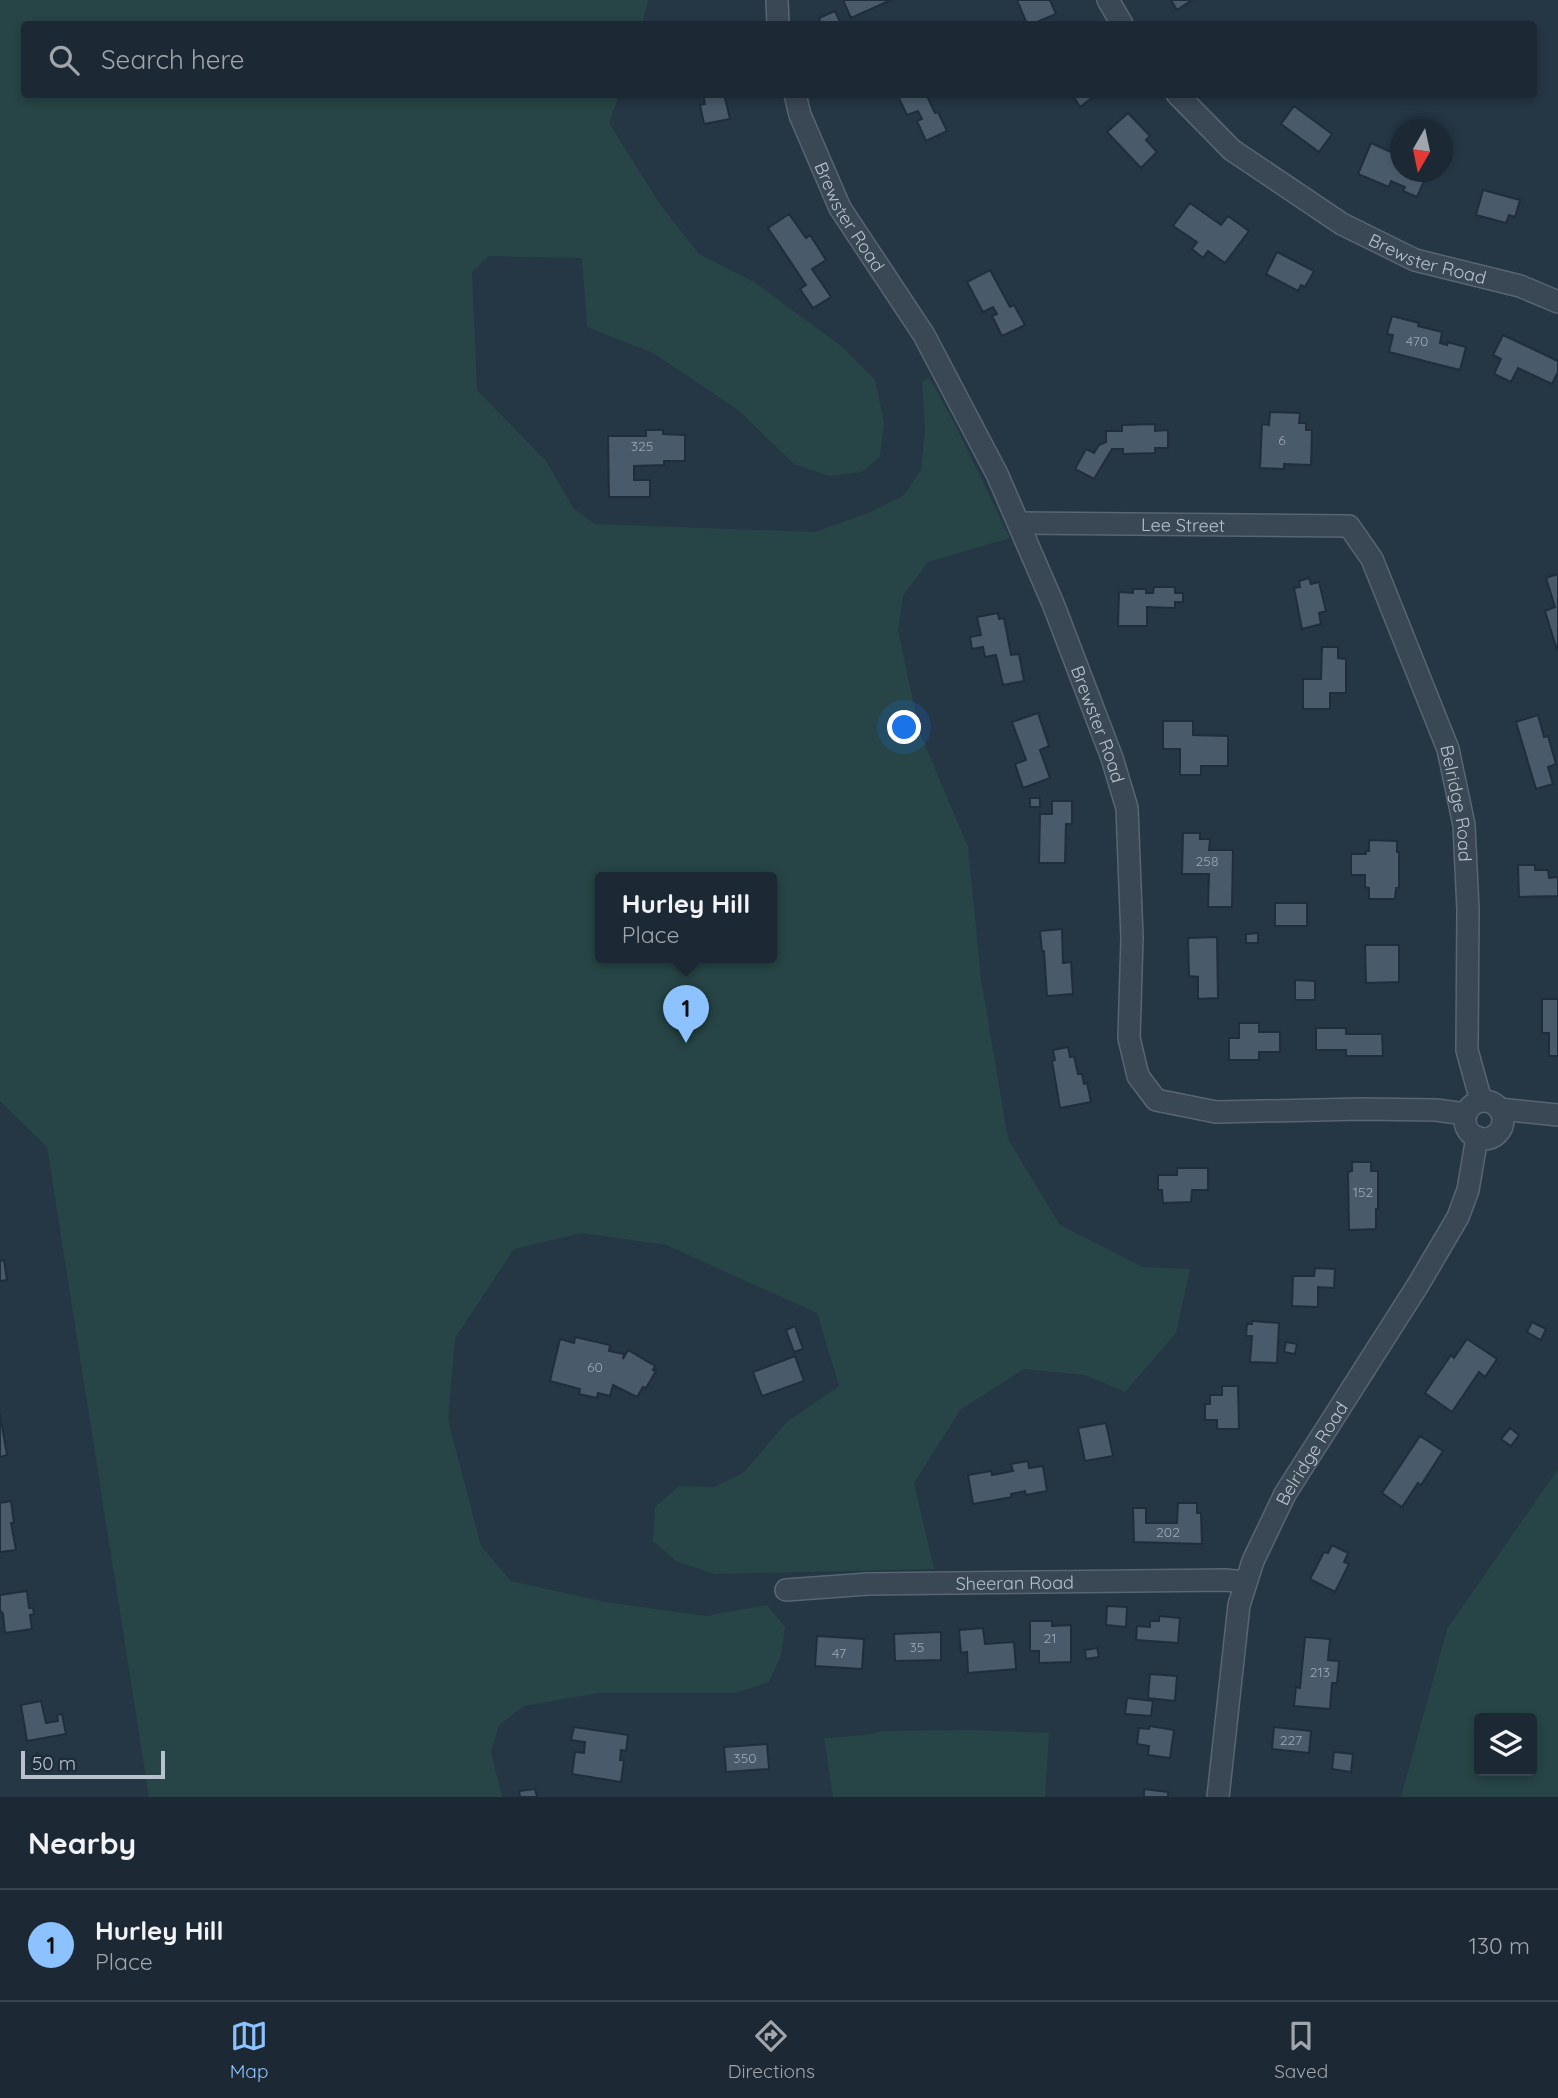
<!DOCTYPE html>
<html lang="en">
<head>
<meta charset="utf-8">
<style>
	body { margin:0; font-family:Quicksand,sans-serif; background:#293440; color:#f1f3f6 }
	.controls { position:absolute; right:21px; bottom:21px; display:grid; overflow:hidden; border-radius:7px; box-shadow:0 4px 10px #0003 }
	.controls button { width:63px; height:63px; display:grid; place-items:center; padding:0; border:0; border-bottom:2px solid #3a444f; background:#1c2834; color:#f1f3f6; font:35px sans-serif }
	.compass { position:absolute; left:1390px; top:119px; width:63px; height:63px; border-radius:50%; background:#1c2834; box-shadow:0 4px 10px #0003; rotate:189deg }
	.scale { position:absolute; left:21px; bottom:18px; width:144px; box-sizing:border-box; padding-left:7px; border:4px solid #b7c2ce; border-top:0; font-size:19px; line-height:24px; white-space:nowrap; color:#b7c2ce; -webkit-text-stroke:5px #1e2c3a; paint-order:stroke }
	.you { position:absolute; left:905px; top:728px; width:24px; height:24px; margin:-18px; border:5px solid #fff; border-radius:50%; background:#1a73e8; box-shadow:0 0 0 10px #1a73e833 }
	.badge { display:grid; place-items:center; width:46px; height:46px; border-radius:50%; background:#8bc2ff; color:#111; font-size:23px; font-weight:700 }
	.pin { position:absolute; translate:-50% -58px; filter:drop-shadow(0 2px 4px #0008) }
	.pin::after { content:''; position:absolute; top:37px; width:24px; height:21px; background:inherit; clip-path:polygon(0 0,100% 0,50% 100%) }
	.popup { position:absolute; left:595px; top:872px; width:182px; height:91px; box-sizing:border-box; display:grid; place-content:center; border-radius:7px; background:#1c2834; filter:drop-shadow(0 2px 5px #0005); font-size:23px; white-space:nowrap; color:#a0a6ac }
	.popup b { font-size:26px; color:#f1f3f6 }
	.popup::after { content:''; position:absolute; left:50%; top:100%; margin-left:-14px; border:14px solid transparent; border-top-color:#1c2834 }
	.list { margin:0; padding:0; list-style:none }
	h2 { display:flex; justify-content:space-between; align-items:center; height:91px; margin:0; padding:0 28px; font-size:30px }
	h2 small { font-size:23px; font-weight:400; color:#a0a6ac }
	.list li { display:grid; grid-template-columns:46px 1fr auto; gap:21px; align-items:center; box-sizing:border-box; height:112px; padding:0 28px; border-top:2px solid #3a444f }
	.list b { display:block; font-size:26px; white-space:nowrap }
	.list p { margin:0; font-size:23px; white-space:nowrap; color:#a0a6ac }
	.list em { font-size:23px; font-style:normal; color:#a0a6ac }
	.icon { flex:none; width:38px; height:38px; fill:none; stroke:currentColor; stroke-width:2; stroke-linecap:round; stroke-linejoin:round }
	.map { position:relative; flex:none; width:1558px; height:1797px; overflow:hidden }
	.search { position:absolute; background:#1c2834; box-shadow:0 4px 10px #0003; left:21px; right:21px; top:21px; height:77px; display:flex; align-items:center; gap:18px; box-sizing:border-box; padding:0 24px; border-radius:7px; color:#a0a6ac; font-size:26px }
	.sheet { height:203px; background:#1c2834 }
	nav { display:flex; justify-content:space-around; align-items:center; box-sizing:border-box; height:98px; border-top:2px solid #3a444f; background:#1c2834; font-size:19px; color:#a0a6ac }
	nav a { display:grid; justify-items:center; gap:4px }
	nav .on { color:#8bc2ff }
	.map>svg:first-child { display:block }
	.green { fill:#274546; fill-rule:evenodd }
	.building { fill:#495a6b; stroke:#202e3c; stroke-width:2 }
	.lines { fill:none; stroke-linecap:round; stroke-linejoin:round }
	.minor-casing { stroke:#586572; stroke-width:24 }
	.minor { stroke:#3a4754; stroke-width:21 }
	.labels { text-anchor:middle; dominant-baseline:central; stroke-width:6; stroke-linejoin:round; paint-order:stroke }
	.number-label { font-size:14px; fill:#9ca8b5 }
	.street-label { font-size:18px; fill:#b7c2ce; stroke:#1e2c3a }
</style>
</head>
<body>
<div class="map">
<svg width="1558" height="1797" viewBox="0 0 1558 1797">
	<rect width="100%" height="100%" fill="#253645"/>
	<!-- green -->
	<path class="green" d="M0 0H648L642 24H24V94L619 95 609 123 659 203 699 254 754 282 840 345 875 380 884 422 880 457 862 472 829 476 794 464 738 410 653 353 587 327 582 258 488 256 472 272 477 390 546 461 574 509 595 524 815 532 871 512 904 495 921 470 925 429 922 382 929 378 954 422 1010 538 928 562 903 596 898 631 920 733 968 847 981 979 1008 1139 1060 1225 1143 1267 1190 1269 1176 1333 1125 1392 1085 1375 1024 1369 960 1410 914 1483 934 1569 714 1574 676 1561 653 1541 655 1507 679 1486 714 1487 743 1473 788 1421 839 1386 817 1313 666 1245 582 1233 514 1249 455 1338 448 1420 481 1546 511 1581 605 1602 706 1616 767 1605 785 1627 781 1655 769 1682 735 1693H598L524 1706 499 1725 491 1752 502 1797H149L47 1147 0 1101ZM600 877H772V957H600Z
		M1558 1469V1797H1401L1447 1629ZM1479 1718H1532V1771H1479Z
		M970 1730 1049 1733 1045 1797H833L824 1738 865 1735 884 1731Z"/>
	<!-- building -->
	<path class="building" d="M843 0H891L851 18Z
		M1017 0H1050L1056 14 1032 24H1027Z
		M1171 0H1192L1177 10Z
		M835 11 841 24H821L819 18Z
		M703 94H724L730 119 704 124 700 105 705 104Z
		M897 94H926L935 113 938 112 947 131 926 141 917 121 922 119 918 111 907 115Z
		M1072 94H1097L1080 107Z
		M1294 106 1332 134 1319 152 1281 124Z
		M1128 113 1150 136 1146 140 1157 152 1141 168 1107 132Z
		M1371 143 1400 156V172H1428L1417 197 1403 191 1405 187 1391 181 1389 187 1358 174Z
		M1483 190 1520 200 1515 217 1509 215 1506 223 1476 215Z
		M1190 203 1221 225 1228 216 1249 231 1225 263 1208 251 1203 258 1192 249 1197 242 1173 226Z
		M789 214 806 238 810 235 826 260 812 269 831 297 813 308 800 289 806 285 768 228Z
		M1277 252 1314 271 1305 287 1301 285 1298 291 1266 274Z
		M990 270 1010 307 1014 305 1025 325 1002 336 992 316 997 314 993 307 983 312 967 282Z
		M1392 316 1419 323 1418 326 1442 332 1440 343 1447 345V342L1466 347 1460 370 1389 352 1393 335 1387 334Z
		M1503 335 1558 361V372L1552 384 1518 368 1511 382 1494 374 1501 359 1493 355Z
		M1270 412 1300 413 1299 423H1306V430H1312L1311 465 1284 464V469L1260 468 1262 424 1269 425Z
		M1155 424V431L1168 430V448H1155V453L1123 454V449H1112L1094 479 1075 469 1086 449 1094 453 1099 445 1106 442V431H1122V425Z
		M646 430H663V434L685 435V461H664V465L634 466V480H650V497H609L608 436H646Z
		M1558 574V650H1557L1545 611 1555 607 1546 578Z
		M1309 578 1311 584 1319 582 1326 611 1319 613 1321 624 1302 629 1294 588 1300 587 1299 581Z
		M1154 587H1175V593H1183V602H1175V608L1147 607V626H1118L1119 592 1133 593V589H1146V593H1153Z
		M998 613 999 619 1004 618 1011 655 1019 654 1024 681 1003 685 996 655 985 657 983 647 972 649 970 637 981 635 977 617Z
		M1322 647H1338V658L1346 659V693H1330V709H1303V679H1321Z
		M1038 713 1049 746 1040 750 1050 778 1023 788 1015 764 1026 760 1012 722Z
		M1538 715 1544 737 1548 736 1556 764 1548 767 1553 784 1536 789 1516 722Z
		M1163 721H1193V735L1228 736V766H1201V775H1180V749H1163Z
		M1030 798H1040V807H1030Z
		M1052 801H1072V824H1066L1065 863H1039L1040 814H1052Z
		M1183 833H1200V839H1210L1209 850H1233L1232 907H1208L1209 874H1182Z
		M1369 840 1397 841V852H1399V888H1396L1395 899H1369V888L1365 887V875H1351V854H1366V851H1369Z
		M1518 865H1535V870H1548L1549 878 1558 877V896L1519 897Z
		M1275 903H1307V926H1275Z
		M1062 929 1063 963 1071 962 1073 994 1047 996 1044 951H1042L1040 931Z
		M1258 933V943H1246V934Z
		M1217 937 1218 998 1198 999V977L1189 976 1188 938Z
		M1365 945H1399V982L1366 983Z
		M1295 980 1315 981V1000H1295Z
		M1542 999H1558V1056H1549V1033H1542Z
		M1239 1023H1259V1032H1280V1052H1259V1060H1229V1038H1239Z
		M1316 1028H1346V1034H1382L1383 1056H1346V1050H1316Z
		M1068 1047 1070 1057 1074 1056 1078 1074H1082L1084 1084 1087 1083 1091 1102 1060 1108 1052 1061 1055 1060 1053 1050Z
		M1352 1162H1371V1171H1378V1209H1376V1229L1349 1230 1348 1172 1352 1171Z
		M1177 1168H1208V1190H1192L1191 1202 1163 1203 1162 1190H1158V1175H1177Z
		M4 1260 7 1280 0 1281V1261Z
		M1315 1268 1335 1269 1334 1288 1318 1287V1307L1292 1306 1293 1276H1314Z
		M1252 1321 1279 1323 1277 1363 1250 1362 1252 1336H1246L1247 1324H1252Z
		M1532 1322 1546 1329 1541 1340 1527 1332Z
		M795 1326 803 1349 794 1352 786 1330Z
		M575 1337 610 1345 609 1351 624 1354 623 1359 628 1350 655 1366 653 1370 656 1371 646 1388 643 1387 637 1397 613 1385 610 1396 598 1393 597 1398 579 1394 580 1389 550 1381 560 1339 574 1343Z
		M1467 1339 1497 1359 1485 1377 1479 1372 1452 1412 1425 1393 1451 1355 1454 1358Z
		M1286 1342 1297 1344 1295 1354 1284 1352Z
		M795 1356 804 1381 762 1396 753 1372Z
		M1222 1386H1238L1239 1429H1217V1420H1205V1404H1210V1395H1222Z
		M0 1414 7 1455 0 1457Z
		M1106 1423 1113 1456 1085 1461 1078 1428Z
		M1510 1428 1519 1435 1511 1446 1501 1439Z
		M1420 1436 1443 1451 1421 1485 1418 1483 1402 1507 1382 1493Z
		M1028 1461 1029 1468 1043 1466 1047 1491 1026 1495 1025 1491 1011 1494 1012 1497 973 1504 968 1475 991 1471 992 1475 1013 1471 1011 1464Z
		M11 1501 14 1523H11L16 1550 0 1552V1503Z
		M1178 1503H1197V1513H1201L1202 1544 1134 1542 1133 1508H1146V1523H1177Z
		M1332 1545 1348 1553 1344 1562 1349 1564 1335 1592 1310 1579 1324 1552 1328 1553Z
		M27 1591 29 1608H33L34 1614 30 1615 32 1629 5 1633 3 1614 0 1610V1595Z
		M1107 1606 1127 1607 1126 1627 1106 1625Z
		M1159 1616 1180 1618 1178 1643 1136 1640 1137 1626 1150 1627V1621H1159Z
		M1030 1621H1052V1626L1071 1625V1662L1039 1663V1651H1030Z
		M983 1628 985 1644 1014 1642 1016 1669 968 1673 967 1652 961 1653 959 1630Z
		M941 1632V1660L895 1661 894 1634Z
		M817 1636 864 1639 862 1669 815 1666Z
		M1305 1637 1330 1639 1328 1660 1339 1661 1337 1683H1332L1330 1709 1294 1706 1296 1687 1300 1688Z
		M1097 1648 1099 1657 1086 1659 1085 1650Z
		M1150 1674 1177 1676 1175 1701 1148 1698Z
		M1127 1698 1153 1701 1151 1716 1125 1714Z
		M41 1701 46 1723 58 1721 57 1715 62 1714 66 1734 27 1741 21 1705Z
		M1150 1726 1174 1730 1170 1758 1148 1755 1149 1746 1137 1744 1139 1728 1149 1729Z
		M574 1727 628 1735 626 1751 621 1750 620 1760H624L621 1782 572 1774 575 1752 584 1753 585 1742 571 1740Z
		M1274 1727 1311 1731 1309 1753 1272 1749Z
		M767 1744 769 1769 726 1772 724 1747Z
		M1334 1752 1353 1754 1351 1772 1332 1769Z
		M535 1789 537 1797H520L519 1791Z
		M1144 1789 1168 1792V1797H1144Z"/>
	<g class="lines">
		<!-- minor casing -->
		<g class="minor-casing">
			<g id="minor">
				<path d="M777 0 778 24"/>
				<path d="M1108 0 1122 24"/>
				<path id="s1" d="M795 94 800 115 840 208 924 335 997 474 1054 606 1112 758 1127 808 1132 938 1129 1038 1138 1076 1156 1100 1216 1112 1362 1109 1436 1110 1466 1114"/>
				<path id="s2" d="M1177 94 1232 150 1342 224 1415 260 1520 286 1558 302"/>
				<path id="s3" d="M1019 523 1349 526 1372 559 1448 749 1464 825 1468 910 1467 1050 1481 1101"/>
				<circle cx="1484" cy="1120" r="19"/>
				<path d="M1499 1109 1558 1115"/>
				<path id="s4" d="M786 1590 868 1584 1225 1580 1245 1582"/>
				<path id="s5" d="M1218 1797 1239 1605 1253 1561 1285 1494 1418 1285 1458 1217 1468 1190 1477 1137"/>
			</g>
		</g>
		<!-- minor -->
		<use href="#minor" class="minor"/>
	</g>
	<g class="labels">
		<!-- number labels -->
		<g class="number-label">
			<text x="1417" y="341">470</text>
			<text x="1282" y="440">6</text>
			<text x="642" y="446">325</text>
			<text x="1207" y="861">258</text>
			<text x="1363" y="1192">152</text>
			<text x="595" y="1367">60</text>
			<text x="1168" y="1532">202</text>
			<text x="1050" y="1638">21</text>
			<text x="917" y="1647">35</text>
			<text x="839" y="1653">47</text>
			<text x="1320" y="1672">213</text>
			<text x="1291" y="1740">227</text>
			<text x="745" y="1758">350</text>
		</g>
		<!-- street labels -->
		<g class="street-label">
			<text stroke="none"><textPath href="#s1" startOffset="135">Brewster Road</textPath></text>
			<text stroke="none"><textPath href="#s2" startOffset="304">Brewster Road</textPath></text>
			<text stroke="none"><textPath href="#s3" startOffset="164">Lee Street</textPath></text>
			<text stroke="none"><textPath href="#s1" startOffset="702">Brewster Road</textPath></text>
			<text stroke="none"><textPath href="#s3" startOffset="630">Belridge Road</textPath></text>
			<text stroke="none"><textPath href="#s5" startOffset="362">Belridge Road</textPath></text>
			<text stroke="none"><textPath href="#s4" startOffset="229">Sheeran Road</textPath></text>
		</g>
	</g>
</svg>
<div class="controls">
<button><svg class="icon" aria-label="layers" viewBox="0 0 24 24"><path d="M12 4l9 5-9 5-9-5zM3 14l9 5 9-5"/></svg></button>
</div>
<svg class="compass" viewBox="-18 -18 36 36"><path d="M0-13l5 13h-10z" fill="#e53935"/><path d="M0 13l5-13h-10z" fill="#a0a6ac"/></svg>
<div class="scale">50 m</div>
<div class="you"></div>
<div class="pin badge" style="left:686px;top:1043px">1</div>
<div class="popup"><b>Hurley Hill</b>Place</div>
<div class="search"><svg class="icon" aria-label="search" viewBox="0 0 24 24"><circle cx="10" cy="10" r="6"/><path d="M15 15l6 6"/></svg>Search here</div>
</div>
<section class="sheet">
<h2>Nearby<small></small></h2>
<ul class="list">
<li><span class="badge">1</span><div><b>Hurley Hill</b><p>Place</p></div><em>130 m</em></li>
</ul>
</section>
<nav>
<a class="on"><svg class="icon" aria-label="map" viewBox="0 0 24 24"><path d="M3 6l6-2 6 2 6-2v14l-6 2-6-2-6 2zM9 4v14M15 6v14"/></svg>Map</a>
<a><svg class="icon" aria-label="directions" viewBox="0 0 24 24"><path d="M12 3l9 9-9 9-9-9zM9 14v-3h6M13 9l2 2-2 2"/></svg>Directions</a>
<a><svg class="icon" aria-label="saved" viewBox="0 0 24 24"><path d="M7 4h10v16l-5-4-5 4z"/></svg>Saved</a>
</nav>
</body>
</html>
